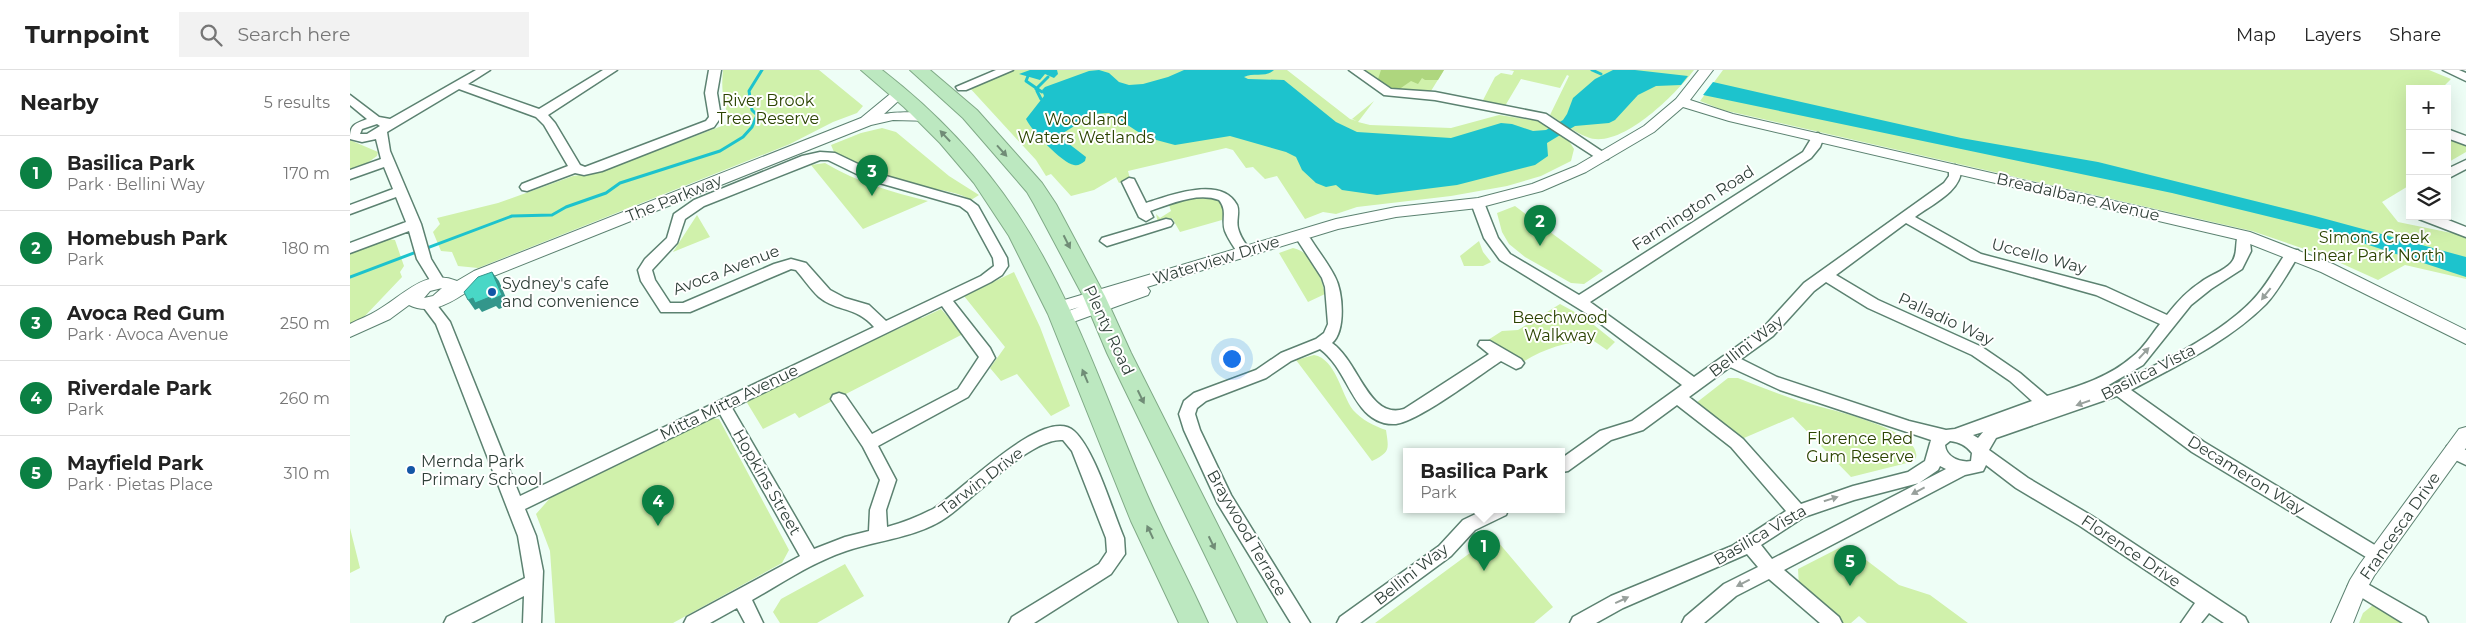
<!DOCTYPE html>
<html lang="en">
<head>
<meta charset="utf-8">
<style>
	body { margin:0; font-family:Montserrat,sans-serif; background:#f2f2f2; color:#222 }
	.controls { position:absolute; right:15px; top:15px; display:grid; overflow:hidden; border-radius:0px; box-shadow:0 5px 20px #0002 }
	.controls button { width:45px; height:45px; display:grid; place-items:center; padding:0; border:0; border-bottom:1px solid #e0e0e0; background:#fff; color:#222; font:25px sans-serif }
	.you { position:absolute; left:881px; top:288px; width:18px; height:18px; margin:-12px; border:4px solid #fff; border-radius:50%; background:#1a73e8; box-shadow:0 0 0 8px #1a73e833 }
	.badge { display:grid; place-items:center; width:32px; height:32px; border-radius:50%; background:#0b8043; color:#fff; font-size:16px; font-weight:700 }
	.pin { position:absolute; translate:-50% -41px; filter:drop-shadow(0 1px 2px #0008) }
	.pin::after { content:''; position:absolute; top:26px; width:18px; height:15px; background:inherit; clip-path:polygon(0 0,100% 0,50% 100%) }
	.popup { position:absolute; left:1053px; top:378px; width:162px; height:65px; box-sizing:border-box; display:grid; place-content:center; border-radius:0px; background:#fff; filter:drop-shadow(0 1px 4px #0005); font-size:16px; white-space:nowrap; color:#767676 }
	.popup b { font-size:19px; color:#222 }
	.popup::after { content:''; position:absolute; left:50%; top:100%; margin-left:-10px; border:10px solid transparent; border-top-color:#fff }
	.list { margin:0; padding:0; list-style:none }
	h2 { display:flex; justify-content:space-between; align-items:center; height:65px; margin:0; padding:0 20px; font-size:21px }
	h2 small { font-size:16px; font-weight:400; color:#767676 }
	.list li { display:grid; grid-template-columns:32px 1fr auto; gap:15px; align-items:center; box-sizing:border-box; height:75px; padding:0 20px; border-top:1px solid #e0e0e0 }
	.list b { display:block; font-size:19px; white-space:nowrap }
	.list p { margin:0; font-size:16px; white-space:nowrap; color:#767676 }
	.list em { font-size:16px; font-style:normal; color:#767676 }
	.icon { flex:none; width:28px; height:28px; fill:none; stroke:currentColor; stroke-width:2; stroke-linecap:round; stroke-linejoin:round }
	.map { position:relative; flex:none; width:2116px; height:553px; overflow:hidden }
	header { display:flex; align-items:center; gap:30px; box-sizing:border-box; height:70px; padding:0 25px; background:#fff; border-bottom:1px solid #e0e0e0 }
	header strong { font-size:24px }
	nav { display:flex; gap:28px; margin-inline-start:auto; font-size:18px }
	.search { width:350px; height:45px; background:#f2f2f2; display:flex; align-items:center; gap:12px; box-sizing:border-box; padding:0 18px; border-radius:0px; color:#767676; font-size:19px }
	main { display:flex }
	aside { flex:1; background:#fff }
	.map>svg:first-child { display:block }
	.green { fill:#d0f1ab }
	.forest { fill:#aed67e }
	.water { fill:#1dc3cd }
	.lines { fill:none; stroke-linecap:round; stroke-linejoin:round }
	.stream { stroke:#1dc3cd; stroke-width:3 }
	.minor-casing { stroke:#5c8271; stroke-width:3 }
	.tertiary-casing { stroke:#5c8271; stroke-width:2 }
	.trunk-casing { stroke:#80aa87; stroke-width:2 }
	.minor { fill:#fff; fill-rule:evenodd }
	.tertiary { fill:#fff; fill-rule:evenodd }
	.trunk { fill:#bce8c0; fill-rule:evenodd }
	.shaded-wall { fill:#33968b }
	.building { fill:#49d7c6; stroke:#33968b }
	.oneway { fill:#708c76 }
	.oneway2 { fill:#98a09c }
	.poi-dot { fill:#1356a6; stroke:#fff; stroke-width:2 }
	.labels { text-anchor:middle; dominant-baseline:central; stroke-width:4; stroke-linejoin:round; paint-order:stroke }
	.park-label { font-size:16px; fill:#2b4301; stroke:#fff }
	.street-label { font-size:16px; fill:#31413a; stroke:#fff }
	.poi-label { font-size:16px; fill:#31413a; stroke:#fff; text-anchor:start }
</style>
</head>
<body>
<header>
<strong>Turnpoint</strong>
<div class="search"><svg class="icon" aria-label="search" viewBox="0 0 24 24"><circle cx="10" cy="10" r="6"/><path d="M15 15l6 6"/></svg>Search here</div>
<nav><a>Map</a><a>Layers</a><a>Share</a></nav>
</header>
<main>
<aside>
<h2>Nearby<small>5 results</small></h2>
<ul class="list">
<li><span class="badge">1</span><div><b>Basilica Park</b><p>Park · Bellini Way</p></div><em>170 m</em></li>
<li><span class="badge">2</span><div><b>Homebush Park</b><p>Park</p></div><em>180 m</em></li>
<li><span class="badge">3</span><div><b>Avoca Red Gum</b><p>Park · Avoca Avenue</p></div><em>250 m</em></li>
<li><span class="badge">4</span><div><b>Riverdale Park</b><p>Park</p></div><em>260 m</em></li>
<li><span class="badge">5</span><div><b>Mayfield Park</b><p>Park · Pietas Place</p></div><em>310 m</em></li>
</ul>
</aside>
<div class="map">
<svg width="2116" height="553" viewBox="0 0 2116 553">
	<rect width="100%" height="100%" fill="#eefef6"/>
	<!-- green -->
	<path class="green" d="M373 0H469L513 36 507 43 483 52 440 74 128 198 108 196 102 182 91 181 83 162 90 154 87 148 148 133 223 106 250 102 377 54 380 51C373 33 371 19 373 0Z
		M658 0H937L1000 49 1007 51 1002 49 1024 31 1008 52 1020 55 1101 58 1149 45 1189 51 1219 71 1224 79 1221 91 1191 106 1157 116 1101 126 1007 137 986 144 973 142 955 149 927 106 915 109 903 97 896 98 883 80 876 78 778 101 780 109 769 113 766 107 744 120 721 126 701 104 696 106 686 90 618 16Z
		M1013 0H1094L1081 21 1051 20 1034 15Z
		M1159 0H1344C1326 24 1270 81 1237 67 1224 62 1212 52 1200 45L1219 6 1217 5 1210 18 1171 9 1155 36 1132 32 1145 7 1151 3 1162 5 1164 1Z
		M1373 0H2079L2101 9 2091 19H2060V115L2032 132 2048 152 2116 166V209L2055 195 2028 210 1975 186 1902 161 1373 40 1350 31Z
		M532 58 546 62 599 106 629 125 621 130C603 119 576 119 556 114 531 107 506 96 484 82L481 75 511 63Z
		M2097 65 2116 74V82L2097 93Z
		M0 70 28 82 27 86 13 96 0 100Z
		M475 93C507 112 541 122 578 131L513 159 461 95Z
		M852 125 865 126 876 134 872 150 830 162 822 148 808 153 806 144 810 148 821 141 819 135Z
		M1165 136 1253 201 1234 214 1221 213 1175 187 1159 174 1152 162 1147 143Z
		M347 145 360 167 323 182Z
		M38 169 45 170 54 196 50 202 52 207 13 248 0 254V183Z
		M1129 171 1133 182 1141 192 1133 196H1114L1110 186Z
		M943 178C963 182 971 206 975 224L958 232 929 183Z
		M664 202 690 257 720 336 701 346 667 304 651 311 640 298 655 277 614 226Z
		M1210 234 1234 247 1265 272 1257 280 1241 269C1216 273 1194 278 1173 292 1162 283 1149 279 1138 270L1152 261 1168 260Z
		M591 239 613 264 449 348 445 343 413 359 396 331 513 273 553 257 565 248H572Z
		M964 285C986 289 991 324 1003 340 1012 350 1024 356 1036 360 1039 380 1040 382 1022 391L946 290Z
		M1378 308H1388C1409 316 1430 325 1452 332 1473 338 1573 359 1566 388L1557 393 1501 407 1443 347 1394 368 1346 333Z
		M359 348 369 349 439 480 432 493 323 553H205L200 481 186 444 201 427Z
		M0 458 10 498 0 503Z
		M1143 466 1203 537 1184 553H1025Z
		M1491 477 1503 480 1549 515 1580 525 1618 553H1517L1509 546 1501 553H1493L1449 517 1448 499Z
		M495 494 514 526 467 553H430L423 542 431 529Z
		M2023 535 2032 538 2057 553H2009L2013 543Z"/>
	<!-- forest -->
	<path class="forest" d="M1031 0H1094L1088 10H1075L1072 8 1068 14 1061 11 1048 20 1034 16 1028 9Z"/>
	<!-- water -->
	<path class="water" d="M680 0H707L708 4 704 8 695 4 690 10 669 4Z
		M749 0 759 3 769 12 779 15 793 14 818 7 834 0H924C916 8 903 2 894 7L898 9 934 10 986 52 1007 62 1101 68 1151 53 1162 54 1183 61 1196 60 1213 50 1217 44 1223 28 1245 9 1263 0H1285L1338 6 1331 15 1306 16 1288 25 1265 50 1259 53 1225 56 1197 73 1198 86 1185 95 1107 115 1027 125 992 120 986 115 976 117 966 113 952 100 946 87 936 82 880 66 825 75 810 71 796 67 759 43 744 44 713 63 714 70 736 87 735 91C731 94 728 96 724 95 712 93 681 60 676 49L694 26 692 20 695 17 739 1Z
		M1363 12 1611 68 1748 92 1965 146 2116 187V207L1970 159 1822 123 1353 25Z"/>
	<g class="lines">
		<!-- stream -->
		<path class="stream" d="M1242 0 1251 4
			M678 6 676 11 692 22
			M686 19 698 7
			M687 21 691 29
			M0 207 162 146 202 145 216 137 256 123 270 113 370 81 393 67 402 57 407 45 402 40 399 21 412 0"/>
		<!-- minor casing -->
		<g class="minor-casing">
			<path id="minor" d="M126 0H140L118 14 189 39 253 0H267L198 45 205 53 230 95 235 97 356 51 359 47 355 23 359 0H371L367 23 371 47 364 57 252 101 234 105 225 103 177 121 172 120 170 117 172 114 218 96 194 55 186 47 109 19 37 62 40 81 71 154 81 189 95 212 93 215H83L67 189 59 161 0 183V173L56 152 46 127 0 144V135L43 119 34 97 0 109V100L31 89 26 69 12 72 0 69C0 55 4 54 17 49L0 35V25L29 47 40 49ZM27 54 30 56 17 64H10L12 59Z
				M646 0H663L616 20H608L606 17Z
				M999 0H1013L1041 19 1085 22 1196 44 1259 86 1258 89H1248L1188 50 1085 30 1034 25Z
				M2093 0H2109L2116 3V11Z
				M2097 59 2116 66V75L2097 68Z
				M1468 63 1474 67 1470 77 1461 88 1240 232 1344 307 1413 258 1454 213 1594 113 1599 106V99L1605 95 1611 99C1612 121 1581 135 1565 147L1631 184 1756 217 1817 245C1827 232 1837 221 1851 212 1860 205 1874 201 1881 193 1889 184 1884 172 1889 163H1899L1901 181 1892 199 1861 219 1841 235 1793 295 1750 320C1796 302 1876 263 1908 224 1919 211 1928 194 1938 180H1948L1950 183C1940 199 1929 220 1916 234 1878 272 1828 295 1781 320L1854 372 2033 480 2036 485 2033 490 2027 492 2021 490 1842 382 1767 326 1646 368 1639 380 1678 408 1742 446 1895 547 1898 553H1874L1859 543 1851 553H1831L1845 533 1730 456 1666 418 1636 395 1633 401 1615 405 1434 500 1489 547 1492 553H1470L1419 509 1386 526 1354 553H1332L1335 547 1374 514 1408 497 1397 484 1273 538 1246 553H1220L1223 547 1261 526 1382 476 1436 441 1381 377 1327 335 1293 360 1261 370 1218 401 1212 402V388L1250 361 1282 351 1332 315 1239 245 1150 190 1134 168 1121 133 1123 130H1133L1148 168 1160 184 1229 225 1453 82 1464 64ZM1556 153 1621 190 1746 225 1810 254C1801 265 1793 279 1782 287 1758 308 1726 317 1697 326L1670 303 1632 277 1528 230 1486 205ZM1476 212 1518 238 1622 285 1660 311 1682 331 1605 359 1596 360 1559 351 1427 307 1391 289 1423 266 1464 221ZM1380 297 1430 320 1581 370 1575 391 1558 402 1503 416 1451 434 1393 369 1339 327ZM1633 362 1628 368 1623 365ZM1600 371C1609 372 1616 375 1622 383L1621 391C1610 393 1596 387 1595 375ZM1590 396 1596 399 1422 489 1411 475 1454 447 1504 430 1569 413 1588 400Z
				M470 82 485 83 529 104 620 130 628 136 657 188 658 196 652 205 641 212 603 231 640 278 645 288 618 327 528 376 546 410 536 440 537 457C552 453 569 446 583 439 608 425 694 334 724 361 745 380 762 440 774 468L775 484 761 504 684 553H659L662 547 749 494 757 482 756 468 722 381 713 370C681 367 623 429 597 447 569 467 529 470 496 481 463 492 432 513 402 530L413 553H395L387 538 360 553H334L337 547 450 486 370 344 175 439 186 466 193 501 191 553H173L174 526 121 553H94L97 547 175 508 168 466 86 254 71 234 73 230H83L100 252 170 426 524 257C506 236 487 242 469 227 461 220 454 209 446 200L441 199 340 242H311L291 211 288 200 295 189 317 168 324 144 344 130 452 86ZM470 90H478L519 110 610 136 618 142 643 188 644 196 631 206 536 251 519 235 495 228 480 220 456 193 441 189 424 194 333 233H320L305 210 302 200 327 173 335 149 354 136ZM592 236 629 287 608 319 522 364 495 325 489 323 483 325 481 329 513 377 530 410 520 440 519 461 495 467 464 479 382 338Z
				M2116 90V99L2097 109V99Z
				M779 108 784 109 796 133C819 126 871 105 887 135 890 142 886 150 888 158 890 167 896 174 901 182L899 185H889C884 177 878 169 875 161 871 149 878 141 869 130 847 122 821 134 800 141L803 147 796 151 789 147 772 112Z
				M2067 146H2088L2116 157V167L2069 149Z
				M816 149 821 150 823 153 821 156 757 176 750 171 752 168Z
				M955 166 960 168C968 181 978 193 985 207 993 222 996 261 982 273 1009 292 1019 350 1054 339L1139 284 1128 275 1130 271H1140L1171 289 1174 293 1171 297 1166 299 1151 291C1128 306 1069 351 1046 354 1032 355 1020 348 1012 338 996 318 991 295 970 279L941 291 916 308 856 331 847 338 845 344 850 360 881 425 960 553H941L868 434 834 360 829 344 834 331 844 323 906 300 931 283 966 269 974 263 978 254 975 217 972 208 948 171Z
				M2103 375 2116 380V395L2097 386 2095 381 2097 376Z
				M1134 440H1158L1156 445 1125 460 1101 486 1010 553H987L990 547 1089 476 1113 450Z
				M2007 508 2075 547 2078 553H2053L2001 521 1998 516 2001 511Z"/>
		</g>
		<!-- tertiary casing -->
		<g class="tertiary-casing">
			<path id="tertiary" d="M1349 0H1363L1340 30 1383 44 1900 162 1983 194 2116 260V274L1971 202 1890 170 1379 51 1333 37 1304 62 1236 102 1192 121 1128 138 1046 147 988 159 797 217 800 221 798 225 712 256 706 254 703 250 706 246 729 237 707 244 701 242 699 238 701 234 986 149 1046 137 1128 128 1182 114 1226 96 1294 56 1326 29Z
				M550 19 557 23 534 44C544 42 579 40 585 48L583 51 543 50 521 55 136 209C114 223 86 249 59 235L40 249 0 267V254C9 249 19 246 28 240 54 225 75 198 107 211L124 201 511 48 545 20ZM92 218 83 226 74 228 80 221Z
				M2116 357V378L2024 506 2016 520 2003 553H1981L2000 510 2010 494 2109 359Z"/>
		</g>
		<!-- trunk casing -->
		<g class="trunk-casing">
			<path id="trunk" d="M511 0H532C585 41 631 89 668 145 722 227 754 323 792 413 812 461 837 506 858 553H829L781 451 698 244 659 166 624 113 590 73 554 37Z
				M560 0H580L627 40 692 113 706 134 755 226 781 283 917 553H888L757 283 733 226 684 134 677 122 613 48Z"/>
		</g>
		<!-- minor -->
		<use href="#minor" class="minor"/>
		<!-- tertiary -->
		<use href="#tertiary" class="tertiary"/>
		<!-- trunk -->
		<use href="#trunk" class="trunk"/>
	</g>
	<!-- shaded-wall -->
	<path class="shaded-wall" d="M142 202 149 211 159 235 149 239 146 236 132 242 129 238 125 240 118 230 123 228 140 227Z"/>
	<!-- building -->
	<path class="building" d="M142 202 152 225 141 230 140 227 125 233 123 228 118 230 114 222 128 207Z"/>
	<!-- one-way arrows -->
	<defs><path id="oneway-solid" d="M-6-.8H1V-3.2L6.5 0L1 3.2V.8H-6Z" transform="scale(1.25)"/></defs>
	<g class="oneway">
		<use href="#oneway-solid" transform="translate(595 66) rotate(-133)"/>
		<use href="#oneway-solid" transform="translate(652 81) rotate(48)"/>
		<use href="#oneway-solid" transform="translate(717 172) rotate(63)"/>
		<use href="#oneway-solid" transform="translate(735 306) rotate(-113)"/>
		<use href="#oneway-solid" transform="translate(791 327) rotate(64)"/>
		<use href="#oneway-solid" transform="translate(800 462) rotate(-115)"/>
		<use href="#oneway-solid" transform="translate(862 473) rotate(64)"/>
	</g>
	<g class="oneway2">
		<use href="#oneway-solid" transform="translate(1916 224) rotate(128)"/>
		<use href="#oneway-solid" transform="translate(1794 283) rotate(-47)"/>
		<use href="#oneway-solid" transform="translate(1733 333) rotate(161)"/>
		<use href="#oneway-solid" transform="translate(1568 421) rotate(152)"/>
		<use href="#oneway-solid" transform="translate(1481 429) rotate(-17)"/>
		<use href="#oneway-solid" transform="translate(1393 513) rotate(153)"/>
		<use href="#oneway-solid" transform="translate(1272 530) rotate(-25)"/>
	</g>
	<!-- markers -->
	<g class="poi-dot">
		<circle cx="142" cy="222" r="5"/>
		<circle cx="61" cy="400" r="5"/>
	</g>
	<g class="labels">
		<!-- park labels -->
		<g class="park-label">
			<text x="418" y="30">River Brook<tspan x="418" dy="18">Tree Reserve</tspan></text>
			<text x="736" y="49">Woodland<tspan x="736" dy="18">Waters Wetlands</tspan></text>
			<text x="2024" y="167">Simons Creek<tspan x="2024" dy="18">Linear Park North</tspan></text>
			<text x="1210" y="247">Beechwood<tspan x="1210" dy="18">Walkway</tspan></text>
			<text x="1510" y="368">Florence Red<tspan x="1510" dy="18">Gum Reserve</tspan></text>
		</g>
		<!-- street labels -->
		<g class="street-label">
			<text transform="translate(1728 127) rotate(13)">Breadalbane Avenue</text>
			<text transform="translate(324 128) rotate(-22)">The Parkway</text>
			<text transform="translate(1343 138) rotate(-33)">Farmington Road</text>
			<text transform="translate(1689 186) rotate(15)">Uccello Way</text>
			<text transform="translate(866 190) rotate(-17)">Waterview Drive</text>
			<text transform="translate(376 200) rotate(-21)">Avoca Avenue</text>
			<text transform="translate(1596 249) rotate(25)">Palladio Way</text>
			<text transform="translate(759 260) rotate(65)">Plenty Road</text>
			<text transform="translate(1396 276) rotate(-38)">Bellini Way</text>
			<text transform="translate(1798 302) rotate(-27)">Basilica Vista</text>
			<text transform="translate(379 332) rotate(-26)">Mitta Mitta Avenue</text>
			<text transform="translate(1896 405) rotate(32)">Decameron Way</text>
			<text transform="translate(631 411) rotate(-37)">Tarwin Drive</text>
			<text transform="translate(417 412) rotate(60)">Hopkins Street</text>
			<text transform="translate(2050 456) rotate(-55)">Francesca Drive</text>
			<text transform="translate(897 463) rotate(60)">Braywood Terrace</text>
			<text transform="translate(1410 465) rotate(-30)">Basilica Vista</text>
			<text transform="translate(1781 481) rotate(34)">Florence Drive</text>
			<text transform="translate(1061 504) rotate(-38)">Bellini Way</text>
		</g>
		<!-- poi labels -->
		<g class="poi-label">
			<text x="152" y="213">Sydney's cafe<tspan x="152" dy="18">and convenience</tspan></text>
			<text x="71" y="391">Mernda Park<tspan x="71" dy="18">Primary School</tspan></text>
		</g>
	</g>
</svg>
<div class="controls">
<button>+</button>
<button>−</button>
<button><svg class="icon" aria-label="layers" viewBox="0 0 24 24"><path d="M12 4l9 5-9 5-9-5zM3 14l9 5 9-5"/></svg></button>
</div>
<div class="you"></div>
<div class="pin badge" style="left:1134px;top:501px">1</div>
<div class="popup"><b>Basilica Park</b>Park</div>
<div class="pin badge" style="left:1190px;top:176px">2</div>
<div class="pin badge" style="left:522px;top:126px">3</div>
<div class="pin badge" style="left:308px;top:456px">4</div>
<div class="pin badge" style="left:1500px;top:516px">5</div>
</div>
</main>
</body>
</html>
